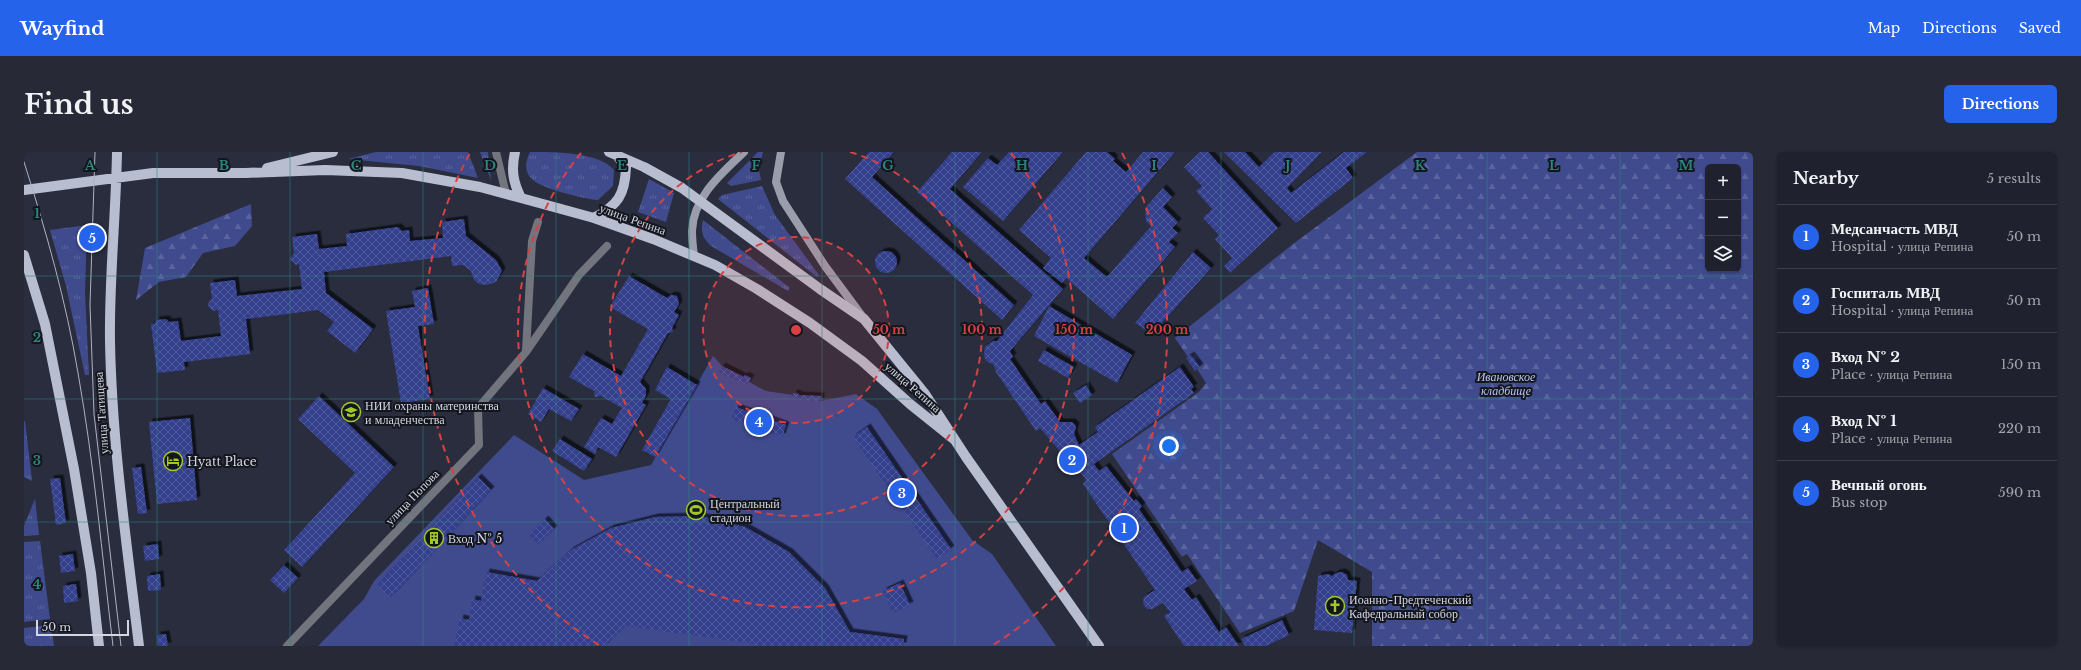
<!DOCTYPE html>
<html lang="en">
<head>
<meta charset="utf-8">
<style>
	body { margin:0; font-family:"Libre Baskerville",serif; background:#272a36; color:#f1f3f6 }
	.controls { position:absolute; right:12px; top:12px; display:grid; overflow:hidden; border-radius:6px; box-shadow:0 1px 3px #0004 }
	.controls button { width:36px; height:36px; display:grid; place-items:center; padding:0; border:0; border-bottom:1px solid #3c3f4a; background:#1f222e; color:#f1f3f6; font:20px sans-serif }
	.scale { position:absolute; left:12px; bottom:10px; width:93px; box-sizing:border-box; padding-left:4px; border:2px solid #d4d7e2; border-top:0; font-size:11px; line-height:14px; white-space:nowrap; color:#d4d7e2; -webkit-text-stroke:3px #14161e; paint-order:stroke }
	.you { position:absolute; left:1145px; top:294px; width:14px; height:14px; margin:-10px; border:3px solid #fff; border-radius:50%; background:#1a73e8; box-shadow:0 0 0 6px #1a73e833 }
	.badge { display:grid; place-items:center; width:26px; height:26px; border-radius:50%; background:#2563eb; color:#fff; font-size:13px; font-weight:700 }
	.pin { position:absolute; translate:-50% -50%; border:2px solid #fff; box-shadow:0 1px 4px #0006 }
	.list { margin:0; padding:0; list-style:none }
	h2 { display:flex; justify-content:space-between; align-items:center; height:52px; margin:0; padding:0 16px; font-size:17px }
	h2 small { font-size:13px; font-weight:400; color:#a1a4aa }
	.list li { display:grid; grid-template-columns:26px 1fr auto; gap:12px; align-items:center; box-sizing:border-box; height:64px; padding:0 16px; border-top:1px solid #3c3f4a }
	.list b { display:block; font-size:15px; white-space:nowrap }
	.list p { margin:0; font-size:13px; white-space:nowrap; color:#a1a4aa }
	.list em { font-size:13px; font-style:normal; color:#a1a4aa }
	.icon { flex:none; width:22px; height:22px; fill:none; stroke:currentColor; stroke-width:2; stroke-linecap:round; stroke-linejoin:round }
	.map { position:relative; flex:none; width:1729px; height:494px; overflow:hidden; border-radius:6px }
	header { display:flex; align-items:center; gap:24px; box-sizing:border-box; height:56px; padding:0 20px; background:#2563eb; color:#fff }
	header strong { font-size:19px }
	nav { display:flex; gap:22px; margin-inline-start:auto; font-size:14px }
	.intro { display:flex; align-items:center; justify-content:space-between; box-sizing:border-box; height:96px; padding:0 24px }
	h1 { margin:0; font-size:28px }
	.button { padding:10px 18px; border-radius:6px; background:#2563eb; color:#fff; font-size:14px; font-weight:700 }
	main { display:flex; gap:24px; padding:0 24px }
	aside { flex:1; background:#1f222e; border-radius:6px; box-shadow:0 1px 3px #0004 }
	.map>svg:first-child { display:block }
	.grass { fill:url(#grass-tufts) }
	.forest { fill:url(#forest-firs); fill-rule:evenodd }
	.park { fill:#404b8e }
	.building { fill:url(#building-cross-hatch); filter:url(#shadow) }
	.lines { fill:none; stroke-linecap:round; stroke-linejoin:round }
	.pedestrian { stroke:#73757e; stroke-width:8 }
	.tertiary { stroke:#73757e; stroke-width:8 }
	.secondary { stroke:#9a9eac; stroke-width:8 }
	.primary { stroke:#b8bdcf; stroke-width:10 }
	.tram { stroke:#afb2be; stroke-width:1 }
	.grid { fill:none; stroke:#2d857f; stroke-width:1; stroke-opacity:0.55 }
	.ring { fill:none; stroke:#d64244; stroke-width:2; stroke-dasharray:7 5 }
	.labels { text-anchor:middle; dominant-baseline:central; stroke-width:4; stroke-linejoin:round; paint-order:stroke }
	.street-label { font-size:12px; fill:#d4d7e2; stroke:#14161e }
	.park-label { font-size:12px; font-style:italic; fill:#b9c5f1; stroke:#14161e }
	.poi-label { font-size:12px; fill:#d4d7e2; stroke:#14161e; text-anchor:start }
	.grid-label { font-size:13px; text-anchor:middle; font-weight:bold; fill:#2d857f; stroke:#14161e; stroke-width:4; stroke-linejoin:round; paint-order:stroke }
	.centre { fill:#d64244; stroke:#14161e; stroke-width:2 }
	.ring-label { font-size:12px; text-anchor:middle; font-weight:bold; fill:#d64244; stroke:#14161e; stroke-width:4; stroke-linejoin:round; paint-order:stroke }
</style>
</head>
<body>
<header>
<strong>Wayfind</strong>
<nav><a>Map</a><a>Directions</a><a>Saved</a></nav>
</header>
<div class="intro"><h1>Find us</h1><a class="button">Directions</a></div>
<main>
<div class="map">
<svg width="1729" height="494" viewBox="0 0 1729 494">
	<defs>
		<pattern id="grass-tufts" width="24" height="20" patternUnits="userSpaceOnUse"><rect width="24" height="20" fill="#404b8e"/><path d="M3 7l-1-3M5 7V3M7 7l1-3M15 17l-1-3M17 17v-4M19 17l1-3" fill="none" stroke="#5b649e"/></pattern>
		<pattern id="forest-firs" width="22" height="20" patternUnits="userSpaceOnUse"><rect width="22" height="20" fill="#404b8e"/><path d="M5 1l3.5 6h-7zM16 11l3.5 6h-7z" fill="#5b649e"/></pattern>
		<pattern id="building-cross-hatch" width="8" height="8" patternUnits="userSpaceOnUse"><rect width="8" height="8" fill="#343f8d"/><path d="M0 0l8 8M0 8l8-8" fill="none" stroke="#505a9d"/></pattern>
		<filter id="shadow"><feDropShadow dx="3.5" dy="-3.5" stdDeviation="0" flood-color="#0009"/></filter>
	</defs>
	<rect width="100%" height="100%" fill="#292d3e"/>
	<!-- grass -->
	<path class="grass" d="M352 0H444L454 26 395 14 324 7Z
		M456 0H464L467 28Z
		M506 0C531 0 575 0 590 18L589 34 574 48C560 47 519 37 509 28 500 21 501 9 506 0Z
		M734 0H739L735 18 737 28 707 34 703 31Z
		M625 27 650 41 642 70 614 60Z
		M738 34 751 63 795 123 793 125 694 47 698 43Z
		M679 68 766 136 764 139 687 94C679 86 676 80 679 68Z
		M63 73 61 141 65 223H61L42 134 26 78Z
		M0 269H1L8 329 0 325Z
		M11 347 15 383 0 384V374Z
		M16 389 26 467 0 470V390Z
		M27 473 30 494H0V476Z"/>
	<!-- forest -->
	<path class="forest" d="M1393 0H1729V494H1348V420L1294 388 1270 459 1216 481 1163 402 1158 405 1088 302 1175 240 1182 231 1173 217 1176 215 1167 203 1164 205 1151 186 1269 92ZM1684 15H1714V117H1684Z
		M227 52 228 74 211 94 179 101 162 125 135 130 112 148 121 96Z"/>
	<!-- park -->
	<path class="park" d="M689 204 698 214 720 225 721 223 727 226 725 230 742 239 769 243V241L775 242V243L797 249 832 242 853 257 948 388 968 402 1032 494H294L340 447 350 429 490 283 560 328 627 313Z"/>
	<!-- building -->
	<path class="building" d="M845 0H870L848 25 990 153 978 168 821 27Z
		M928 0H958L926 37 1039 137 986 199 989 205 986 207 1017 252 1021 249 1036 270H1048L1052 274 1050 282 1055 293 1074 280 1071 275 1156 215 1170 235 1167 237 1170 241 1070 312 1075 319 1082 314 1110 349 1112 347 1118 354 1115 357 1158 420 1164 416 1173 429 1160 437 1168 448 1172 445 1195 480 1202 475 1215 494H1160L1140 464 1146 460 1139 451 1128 457H1123L1119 452 1120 445 1131 438 1059 332 1062 328 1054 317 1046 323 1038 319 1037 310 1040 304 1016 276 1012 279 972 220 970 213 962 209 960 204 961 195 969 189H973L1009 143 893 40Z
		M985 0H1039L979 69 939 35 964 6 973 13Z
		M1062 0H1083L1091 7 1089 9 1102 20 1119 0H1151L1060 106 1083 125 1127 74 1122 69 1121 56 1139 36 1148 45 1139 55 1154 70 1148 76 1154 81 1145 90 1151 95 1089 167 1042 126 1038 131 1019 116 1027 106 995 78Z
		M1176 0H1184L1254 76 1206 121 1200 114 1208 106 1191 87 1195 83 1179 66 1188 57 1172 39 1178 34 1160 15Z
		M1200 0H1221L1235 15 1250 0H1298L1263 36 1267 41 1320 0H1343L1322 16 1329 26 1272 71Z
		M440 67 442 84 472 108 478 119 472 130 463 133 455 132 450 128 447 119 439 113 428 114 427 104 300 120 302 141 349 177 331 201 303 179 310 170 294 158 222 167 226 202 160 210 161 218 133 221 127 172H131L132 168 142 167 145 170 154 169 157 189 197 184 194 158 189 159 184 154 185 149 188 147 186 131 211 128 213 144 278 137 275 112 272 113 266 107 270 101 268 85 293 82 295 97 323 94 322 82 374 75 378 79 385 78 386 89 419 86 418 70Z
		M851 110a11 11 0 1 1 22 0a11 11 0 1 1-22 0Z
		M1169 100 1187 116 1128 182 1111 171Z
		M605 124 643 146 647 143 653 144 655 152 650 160 655 163 648 176 649 180 644 181 616 230 622 237V243L618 251 622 253 592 305 574 295 571 302 560 295 577 266 588 272 598 256 577 244 571 245 570 239 545 225 559 202 597 224 624 177 586 155Z
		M404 136 410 172 394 174 406 247 377 251 362 159 391 155 388 139Z
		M1025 154 1108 203 1093 231 1010 184Z
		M1020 198 1050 215 1044 226 1014 209Z
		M1167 203 1176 215 1171 219 1162 206Z
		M698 214 720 225 721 223 727 226 723 233 694 220Z
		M643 215 673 233 631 305 618 298 647 247 631 238Z
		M1062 233 1068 243 1056 251 1049 241Z
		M519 236 555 257 547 269 525 257 517 270 504 262Z
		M769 241 775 242V243L797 244V249L769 247Z
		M295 244 370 315 278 415 260 398 331 321 274 267Z
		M712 255 762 273 758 285 707 267Z
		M166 266 173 348 133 352 125 270Z
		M843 275 927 397 913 407 829 285Z
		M536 287 568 307 560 319 528 299Z
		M117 315 123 361 114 362 108 316Z
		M454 325 467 338 366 446 353 433Z
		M36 326 42 371 32 373 26 327Z
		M676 364 721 375 765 400 801 436 826 480 880 487 879 494H732L730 492 602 474 585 489 581 494H430L436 466 445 468 448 447 457 449 462 420 513 429 547 398 587 376 631 365Z
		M521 367 530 377 514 392 505 383Z
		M134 392 135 407 121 409 119 394Z
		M49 402 51 419 37 421 35 404Z
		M260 413 274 426 260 441 246 428Z
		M1318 420 1323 423 1324 428 1333 429 1328 481 1290 478 1294 424 1304 422 1308 424 1312 421Z
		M136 422 137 438 124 439 123 424Z
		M876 431 886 453 869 461 859 439Z
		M52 432 54 449 40 451 39 434Z
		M1258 468 1265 483 1242 494H1221L1217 487Z
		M142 482 144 494H134L133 483Z"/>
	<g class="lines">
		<!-- pedestrian -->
		<path class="pedestrian" d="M502 199 508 89 514 70
			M263 494 455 293 454 256 502 200 555 123 583 94"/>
		<!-- tertiary -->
		<path class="tertiary" d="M472 0 482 42"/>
		<!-- secondary -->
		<path class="secondary" d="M757 0 752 30 759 49 801 114 838 164
			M670 104C669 96 668 87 668 79 669 45 698 21 720 0"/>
		<!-- primary -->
		<path class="primary" d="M93 0C92 63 85 127 86 190 88 292 103 393 115 494
			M491 0C487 18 489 30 497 46
			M585 0 620 15 658 36 796 137 840 167 901 242 942 305 1075 494
			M243 16 309 0
			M0 38 129 21H222L301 18 378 21 456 35 497 46 570 66 629 87 691 113 733 137 786 171 838 209 886 252 931 288
			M570 66C594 53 601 43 602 15L594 5
			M0 103 21 172 50 317 67 421 75 494"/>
		<!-- tram -->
		<path class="tram" d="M71 0 66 153 70 262 97 494
			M0 10C22 79 42 149 54 221 70 311 78 403 89 494"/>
	</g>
	<!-- grid -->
	<path class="grid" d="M133 0V494M266 0V494M399 0V494M532 0V494M665 0V494M798 0V494M931 0V494M1064 0V494M1197 0V494M1330 0V494M1463 0V494M1596 0V494M0 124H1729M0 247H1729M0 370H1729"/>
	<!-- distance rings -->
	<circle cx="772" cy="178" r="93" fill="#d64244" fill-opacity=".12"/>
	<g class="ring">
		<circle cx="772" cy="178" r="93"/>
		<path d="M826 0A186 186 0 1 1 718 0"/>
		<path d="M987 1A278 278 0 1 1 557 1"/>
		<path d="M575 493A371 371 0 0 1 446 1M1098 1A371 371 0 0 1 969 493"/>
	</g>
	<!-- icons -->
	<defs>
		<g id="university-ring" transform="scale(1)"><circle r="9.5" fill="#14161e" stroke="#a1c92a" stroke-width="1.5"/><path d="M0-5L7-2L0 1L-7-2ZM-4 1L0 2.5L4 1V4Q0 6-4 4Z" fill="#a1c92a"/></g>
		<g id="hotel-ring" transform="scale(1)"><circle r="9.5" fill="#14161e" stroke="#a1c92a" stroke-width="1.5"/><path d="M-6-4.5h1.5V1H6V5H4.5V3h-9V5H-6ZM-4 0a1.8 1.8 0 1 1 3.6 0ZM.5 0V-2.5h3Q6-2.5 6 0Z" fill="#a1c92a"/></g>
		<g id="stadium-ring" transform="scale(1)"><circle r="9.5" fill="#14161e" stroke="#a1c92a" stroke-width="1.5"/><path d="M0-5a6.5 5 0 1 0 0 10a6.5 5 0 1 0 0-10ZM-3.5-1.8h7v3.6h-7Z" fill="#a1c92a"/></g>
		<g id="building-ring" transform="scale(1)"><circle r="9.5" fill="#14161e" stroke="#a1c92a" stroke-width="1.5"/><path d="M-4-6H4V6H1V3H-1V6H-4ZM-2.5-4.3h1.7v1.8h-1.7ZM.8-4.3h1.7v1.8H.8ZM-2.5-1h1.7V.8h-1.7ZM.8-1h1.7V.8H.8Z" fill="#a1c92a"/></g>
		<g id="church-ring" transform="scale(1)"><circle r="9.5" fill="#14161e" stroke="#a1c92a" stroke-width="1.5"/><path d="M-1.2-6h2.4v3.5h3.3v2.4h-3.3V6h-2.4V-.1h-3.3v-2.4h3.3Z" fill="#a1c92a"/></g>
	</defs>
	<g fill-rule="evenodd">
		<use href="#university-ring" x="327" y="260"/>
		<use href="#hotel-ring" x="149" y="309"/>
		<use href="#stadium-ring" x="672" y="358"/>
		<use href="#building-ring" x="410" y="386"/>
		<use href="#church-ring" x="1311" y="454"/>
	</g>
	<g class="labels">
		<!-- street labels -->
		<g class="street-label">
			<text transform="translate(609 67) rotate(20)">улица Репина</text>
			<text transform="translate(889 235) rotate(41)">улица Репина</text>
			<text transform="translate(77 261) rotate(-94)">улица Татищева</text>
			<text transform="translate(388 345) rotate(-46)">улица Попова</text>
		</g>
		<!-- park labels -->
		<g class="park-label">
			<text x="1482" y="224">Ивановское<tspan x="1482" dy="14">кладбище</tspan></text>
		</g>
		<!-- poi labels -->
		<g class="poi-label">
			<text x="341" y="253">НИИ охраны материнства<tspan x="341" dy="14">и младенчества</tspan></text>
			<text x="163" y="309">Hyatt Place</text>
			<text x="686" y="351">Центральный<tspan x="686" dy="14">стадион</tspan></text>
			<text x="424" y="386">Вход № 5</text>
			<text x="1325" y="447">Иоанно-Предтеченский<tspan x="1325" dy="14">Кафедральный собор</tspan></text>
		</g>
	</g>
	<g class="grid-label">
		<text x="66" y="18">A</text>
		<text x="200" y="18">B</text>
		<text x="332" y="18">C</text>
		<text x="466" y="18">D</text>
		<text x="598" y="18">E</text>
		<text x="732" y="18">F</text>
		<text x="864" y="18">G</text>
		<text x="998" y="18">H</text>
		<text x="1130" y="18">I</text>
		<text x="1264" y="18">J</text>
		<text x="1396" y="18">K</text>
		<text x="1530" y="18">L</text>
		<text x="1662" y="18">M</text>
		<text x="13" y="66">1</text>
		<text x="13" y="190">2</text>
		<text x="13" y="313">3</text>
		<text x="13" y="437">4</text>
	</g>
	<circle cx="772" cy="178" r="6" class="centre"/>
	<g class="ring-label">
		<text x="865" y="182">50 m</text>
		<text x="958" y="182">100 m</text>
		<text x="1050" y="182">150 m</text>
		<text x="1143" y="182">200 m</text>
	</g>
</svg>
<div class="controls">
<button>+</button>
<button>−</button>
<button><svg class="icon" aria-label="layers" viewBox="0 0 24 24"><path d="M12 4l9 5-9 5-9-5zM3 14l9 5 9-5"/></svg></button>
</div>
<div class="scale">50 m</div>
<div class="you"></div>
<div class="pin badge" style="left:1100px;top:376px">1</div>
<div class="pin badge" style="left:1048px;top:308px">2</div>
<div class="pin badge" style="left:878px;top:341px">3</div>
<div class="pin badge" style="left:735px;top:270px">4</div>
<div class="pin badge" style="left:68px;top:86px">5</div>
</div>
<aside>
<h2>Nearby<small>5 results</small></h2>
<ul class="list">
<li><span class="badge">1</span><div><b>Медсанчасть МВД</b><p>Hospital · улица Репина</p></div><em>50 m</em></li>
<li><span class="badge">2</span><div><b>Госпиталь МВД</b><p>Hospital · улица Репина</p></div><em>50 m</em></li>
<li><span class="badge">3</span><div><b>Вход № 2</b><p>Place · улица Репина</p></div><em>150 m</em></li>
<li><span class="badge">4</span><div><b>Вход № 1</b><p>Place · улица Репина</p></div><em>220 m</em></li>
<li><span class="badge">5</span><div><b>Вечный огонь</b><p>Bus stop</p></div><em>590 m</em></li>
</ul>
</aside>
</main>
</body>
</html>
